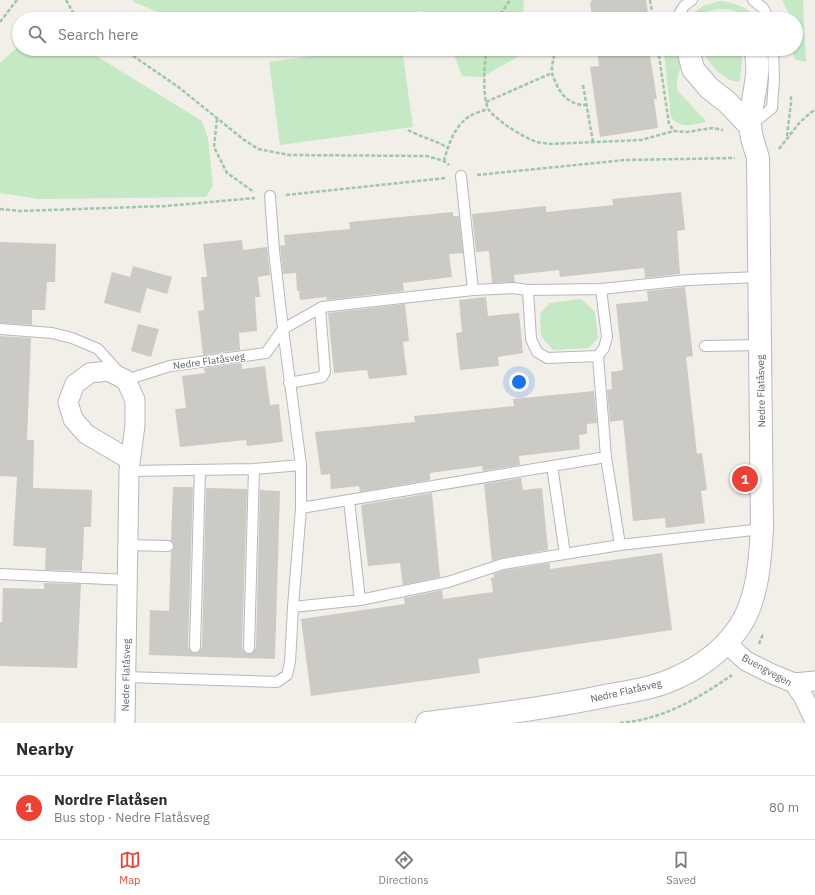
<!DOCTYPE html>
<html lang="en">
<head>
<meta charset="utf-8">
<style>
	body { margin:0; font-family:"IBM Plex Sans",sans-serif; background:#f7f7f7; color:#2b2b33 }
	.you { position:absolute; left:519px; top:382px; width:14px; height:14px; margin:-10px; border:3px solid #fff; border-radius:50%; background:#1a73e8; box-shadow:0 0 0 6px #1a73e833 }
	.badge { display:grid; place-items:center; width:26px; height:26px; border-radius:50%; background:#ea4335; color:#fff; font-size:13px; font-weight:700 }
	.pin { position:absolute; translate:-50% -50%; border:2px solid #fff; box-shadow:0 1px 4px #0006 }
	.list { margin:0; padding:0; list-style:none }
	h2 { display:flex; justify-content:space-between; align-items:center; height:52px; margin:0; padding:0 16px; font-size:17px }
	h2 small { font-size:13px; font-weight:400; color:#7c7c81 }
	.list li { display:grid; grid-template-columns:26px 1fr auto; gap:12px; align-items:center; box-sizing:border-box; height:64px; padding:0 16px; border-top:1px solid #e1e1e2 }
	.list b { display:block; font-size:15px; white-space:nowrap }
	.list p { margin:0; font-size:13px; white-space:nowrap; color:#7c7c81 }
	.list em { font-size:13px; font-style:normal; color:#7c7c81 }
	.icon { flex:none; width:22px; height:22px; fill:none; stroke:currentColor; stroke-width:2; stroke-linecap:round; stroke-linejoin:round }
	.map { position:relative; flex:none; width:815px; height:723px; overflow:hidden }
	.search { position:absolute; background:#fff; box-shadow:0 1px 3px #0004; left:12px; right:12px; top:12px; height:44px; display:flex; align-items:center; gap:10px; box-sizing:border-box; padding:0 14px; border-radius:22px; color:#7c7c81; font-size:15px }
	.sheet { height:116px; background:#fff }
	nav { display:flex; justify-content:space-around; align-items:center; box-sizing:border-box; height:56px; border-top:1px solid #e1e1e2; background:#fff; font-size:11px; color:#7c7c81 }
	nav a { display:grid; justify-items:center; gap:2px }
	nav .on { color:#ea4335 }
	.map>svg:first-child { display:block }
	.green { fill:#c5e8c5 }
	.building { fill:#cccac5 }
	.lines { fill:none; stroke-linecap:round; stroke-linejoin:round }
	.lane-casing { stroke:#b5b8bc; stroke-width:12 }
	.street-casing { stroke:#b5b8bc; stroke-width:21 }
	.secondary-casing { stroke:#b6babf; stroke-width:24 }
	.path { stroke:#9cc7a9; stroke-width:2.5; stroke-dasharray:4 2; stroke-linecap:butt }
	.lane { stroke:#fff; stroke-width:10 }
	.street { stroke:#fff; stroke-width:19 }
	.secondary { stroke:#fff; stroke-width:22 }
	.labels { text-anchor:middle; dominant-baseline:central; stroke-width:3; stroke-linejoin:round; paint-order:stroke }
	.street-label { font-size:10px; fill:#5f6368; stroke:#fff }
</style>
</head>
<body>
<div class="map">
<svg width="815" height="723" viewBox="0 0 815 723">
	<rect width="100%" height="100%" fill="#f1efe8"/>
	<!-- green -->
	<path class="green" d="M133 0H524L523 19H436L421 11 380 19H174L134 2Z
		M782 0H803L806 62 794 59 793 49H796V19H791L790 16Z
		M720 1C735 3 748 7 757 19 749 19 747 16 740 13 724 6 708 8 695 19H690C695 7 708 4 720 1Z
		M19 46V49H85L202 121 208 138 213 185 206 197 39 199 0 193V63Z
		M365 49H402L413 127 280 145 269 62Z
		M452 49H521V55L482 77 462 76Z
		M705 49H741L742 61 740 80 738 82C723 80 711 66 704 53Z
		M666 51H674L678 54 680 69 677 80V90L706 121 705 122C693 125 680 129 671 117L664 54Z
		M581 299 595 312 598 338 589 348 553 350 541 336 540 314 550 303Z"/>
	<!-- building -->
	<path class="building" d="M591 0H646L649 19H592L590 2H592Z
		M597 49H649L657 99H654L658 128 600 137 590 67 599 66Z
		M681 192 685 230 677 231 680 274 645 278 644 268 560 277 559 270 514 275 515 282 492 283 489 251 476 252 472 214 546 206V212L613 205 612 199Z
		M453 212V216H459L463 253 449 254 452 277 403 283 404 291 327 300 326 297 300 300 299 291H297L296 273 283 274 280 246 285 245 284 235 350 229 349 222Z
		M242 240 243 250 267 247 270 275 258 277 260 297H255L257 331 239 333 240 350 203 355 198 311 204 310 201 277H207L203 244Z
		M0 242 56 244 55 282H47L45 310H32V325L0 323Z
		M133 266 172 277 167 294 147 288 140 313 104 303 112 272 130 277Z
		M685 287 693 356 686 357 697 454 702 453 707 490 701 491 705 523 666 528 665 518 633 521 623 420 610 422 607 390 612 389 611 372 623 370 616 304 648 301 647 291Z
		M486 297 488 316 519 313 523 353 498 357 499 366 460 370 456 333 462 332 459 300Z
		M405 304 409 341 403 342 407 375 369 379 367 370 334 373 328 313Z
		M138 324 159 329 151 357 131 351Z
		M0 336 31 338 27 440H34L33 488 92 490 91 527H84L83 560H82V571L45 570 46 548 13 546 17 477 0 476Z
		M242 363V369L265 366 270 405 279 404 283 442 247 446 246 440 180 447 175 409 186 408 182 376 205 373 204 368Z
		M594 391 597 423 587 424V434L579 435 580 449 519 456 520 465 483 471 482 466 430 473V480L360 492 359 486 331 489 330 474 321 475 315 432 415 422 414 416 514 406 513 399Z
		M521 478 523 490 542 488 548 550 502 558 492 561 484 484Z
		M173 487H193L188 647 190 650 194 653 198 652 202 647 206 488 247 489 242 648 244 651 248 654 252 653 256 648 260 490 280 491 275 659 149 655 150 610 169 611 171 552 174 547 171 541Z
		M432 493 440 577 403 585 400 563 368 566 361 505Z
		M662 553 672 630 478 659 480 673 311 696 301 619 405 604 404 598 442 590 443 599 493 592 491 578 494 577 493 574 505 570 550 563V569Z
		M44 583 81 584 77 668 0 666V622H2L3 588 44 589Z"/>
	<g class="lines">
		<!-- lane casing -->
		<g class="lane-casing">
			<path id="lane" d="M753 0 763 8 769 19
				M676 19 684 6 692 0
				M751 125 772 108 774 79 773 49
				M461 176 473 290
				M601 289 607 337 604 348 598 356 606 457 620 545
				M528 290 531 339 537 352 547 358 598 356
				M0 329 52 333 72 338 98 349 126 380 170 366 266 353 283 329 322 307 473 290 513 288 528 290 601 289 688 280 759 277
				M705 346 760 345
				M289 383 322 377 325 372 320 308
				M552 466 565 554
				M129 471 254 469 301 465
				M349 500 360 600
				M301 508 606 457
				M129 545 168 546
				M0 574 128 580
				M293 607 360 600 448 582 503 564 620 545 762 529
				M195 647 200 470
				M249 648 254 469
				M126 677 277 682 287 675 290 662 293 607 301 508V465L283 329 274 251 270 196"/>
		</g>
		<!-- street casing -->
		<g class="street-casing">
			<path id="street" d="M727 644 746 661 770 673 794 683 803 696 815 721
				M794 683 815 681
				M125 723 129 471 135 425V400L126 380 108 371 90 373 75 384 68 402 73 419 86 434 130 460"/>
		</g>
		<!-- secondary casing -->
		<g class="secondary-casing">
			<path id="secondary" d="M688 49 693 69 709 88 727 102 750 126
				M427 723C488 715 550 708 610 695 633 691 659 687 680 676 705 664 729 645 743 621 758 594 760 560 762 529L758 158C755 148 750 135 750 124 751 100 762 73 755 49"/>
		</g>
		<!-- path -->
		<path class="path" d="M66 0 75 16 80 19
			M650 0 653 19
			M497 19 510 0
			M574 19 575 17
			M0 22 17 0
			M123 49 177 86 243 139 258 149 289 155 427 156 444 161 449 165
			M487 49C484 61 482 100 489 110 496 120 524 138 537 142 540 143 545 143 549 144L641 140 674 131
			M556 49C554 56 552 63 552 71 552 75 554 79 556 83 561 96 572 106 587 105
			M658 49 669 124 674 131 687 132 712 128 723 130
			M583 85 593 142
			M486 102 552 73
			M217 119 214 147 227 173 254 192
			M408 130C421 137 434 140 447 147
			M787 136 791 103V95
			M779 149 800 122 815 109
			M444 161C448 145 455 125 470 116 475 113 482 111 488 109
			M477 175 625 160 735 158
			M286 195 446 178
			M0 209 20 211 166 206 255 198
			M759 644 763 634
			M620 723C629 722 639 721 648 718 679 710 706 693 732 675"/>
		<!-- lane -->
		<use href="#lane" class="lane"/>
		<!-- street -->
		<use href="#street" class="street"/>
		<!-- secondary -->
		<use href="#secondary" class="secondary"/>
	</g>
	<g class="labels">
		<!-- street labels -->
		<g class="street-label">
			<text transform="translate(209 361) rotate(-8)">Nedre Flatåsveg</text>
			<text transform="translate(761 391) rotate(-91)">Nedre Flatåsveg</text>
			<text transform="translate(767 670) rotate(29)">Buengvegen</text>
			<text transform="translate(126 675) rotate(-89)">Nedre Flatåsveg</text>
			<text transform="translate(626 691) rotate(-13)">Nedre Flatåsveg</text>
		</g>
	</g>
</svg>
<div class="you"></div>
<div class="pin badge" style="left:745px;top:479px">1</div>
<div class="search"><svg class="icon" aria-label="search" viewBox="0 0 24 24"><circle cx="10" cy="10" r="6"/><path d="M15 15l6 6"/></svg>Search here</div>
</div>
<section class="sheet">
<h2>Nearby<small></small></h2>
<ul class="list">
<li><span class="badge">1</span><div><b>Nordre Flatåsen</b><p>Bus stop · Nedre Flatåsveg</p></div><em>80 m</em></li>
</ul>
</section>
<nav>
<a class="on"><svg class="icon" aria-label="map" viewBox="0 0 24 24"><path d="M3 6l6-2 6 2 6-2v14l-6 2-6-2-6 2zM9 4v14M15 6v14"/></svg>Map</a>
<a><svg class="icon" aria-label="directions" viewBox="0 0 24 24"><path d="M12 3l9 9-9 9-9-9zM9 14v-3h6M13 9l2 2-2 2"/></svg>Directions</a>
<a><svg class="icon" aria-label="saved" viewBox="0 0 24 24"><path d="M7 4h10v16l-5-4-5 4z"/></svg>Saved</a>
</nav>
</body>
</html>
